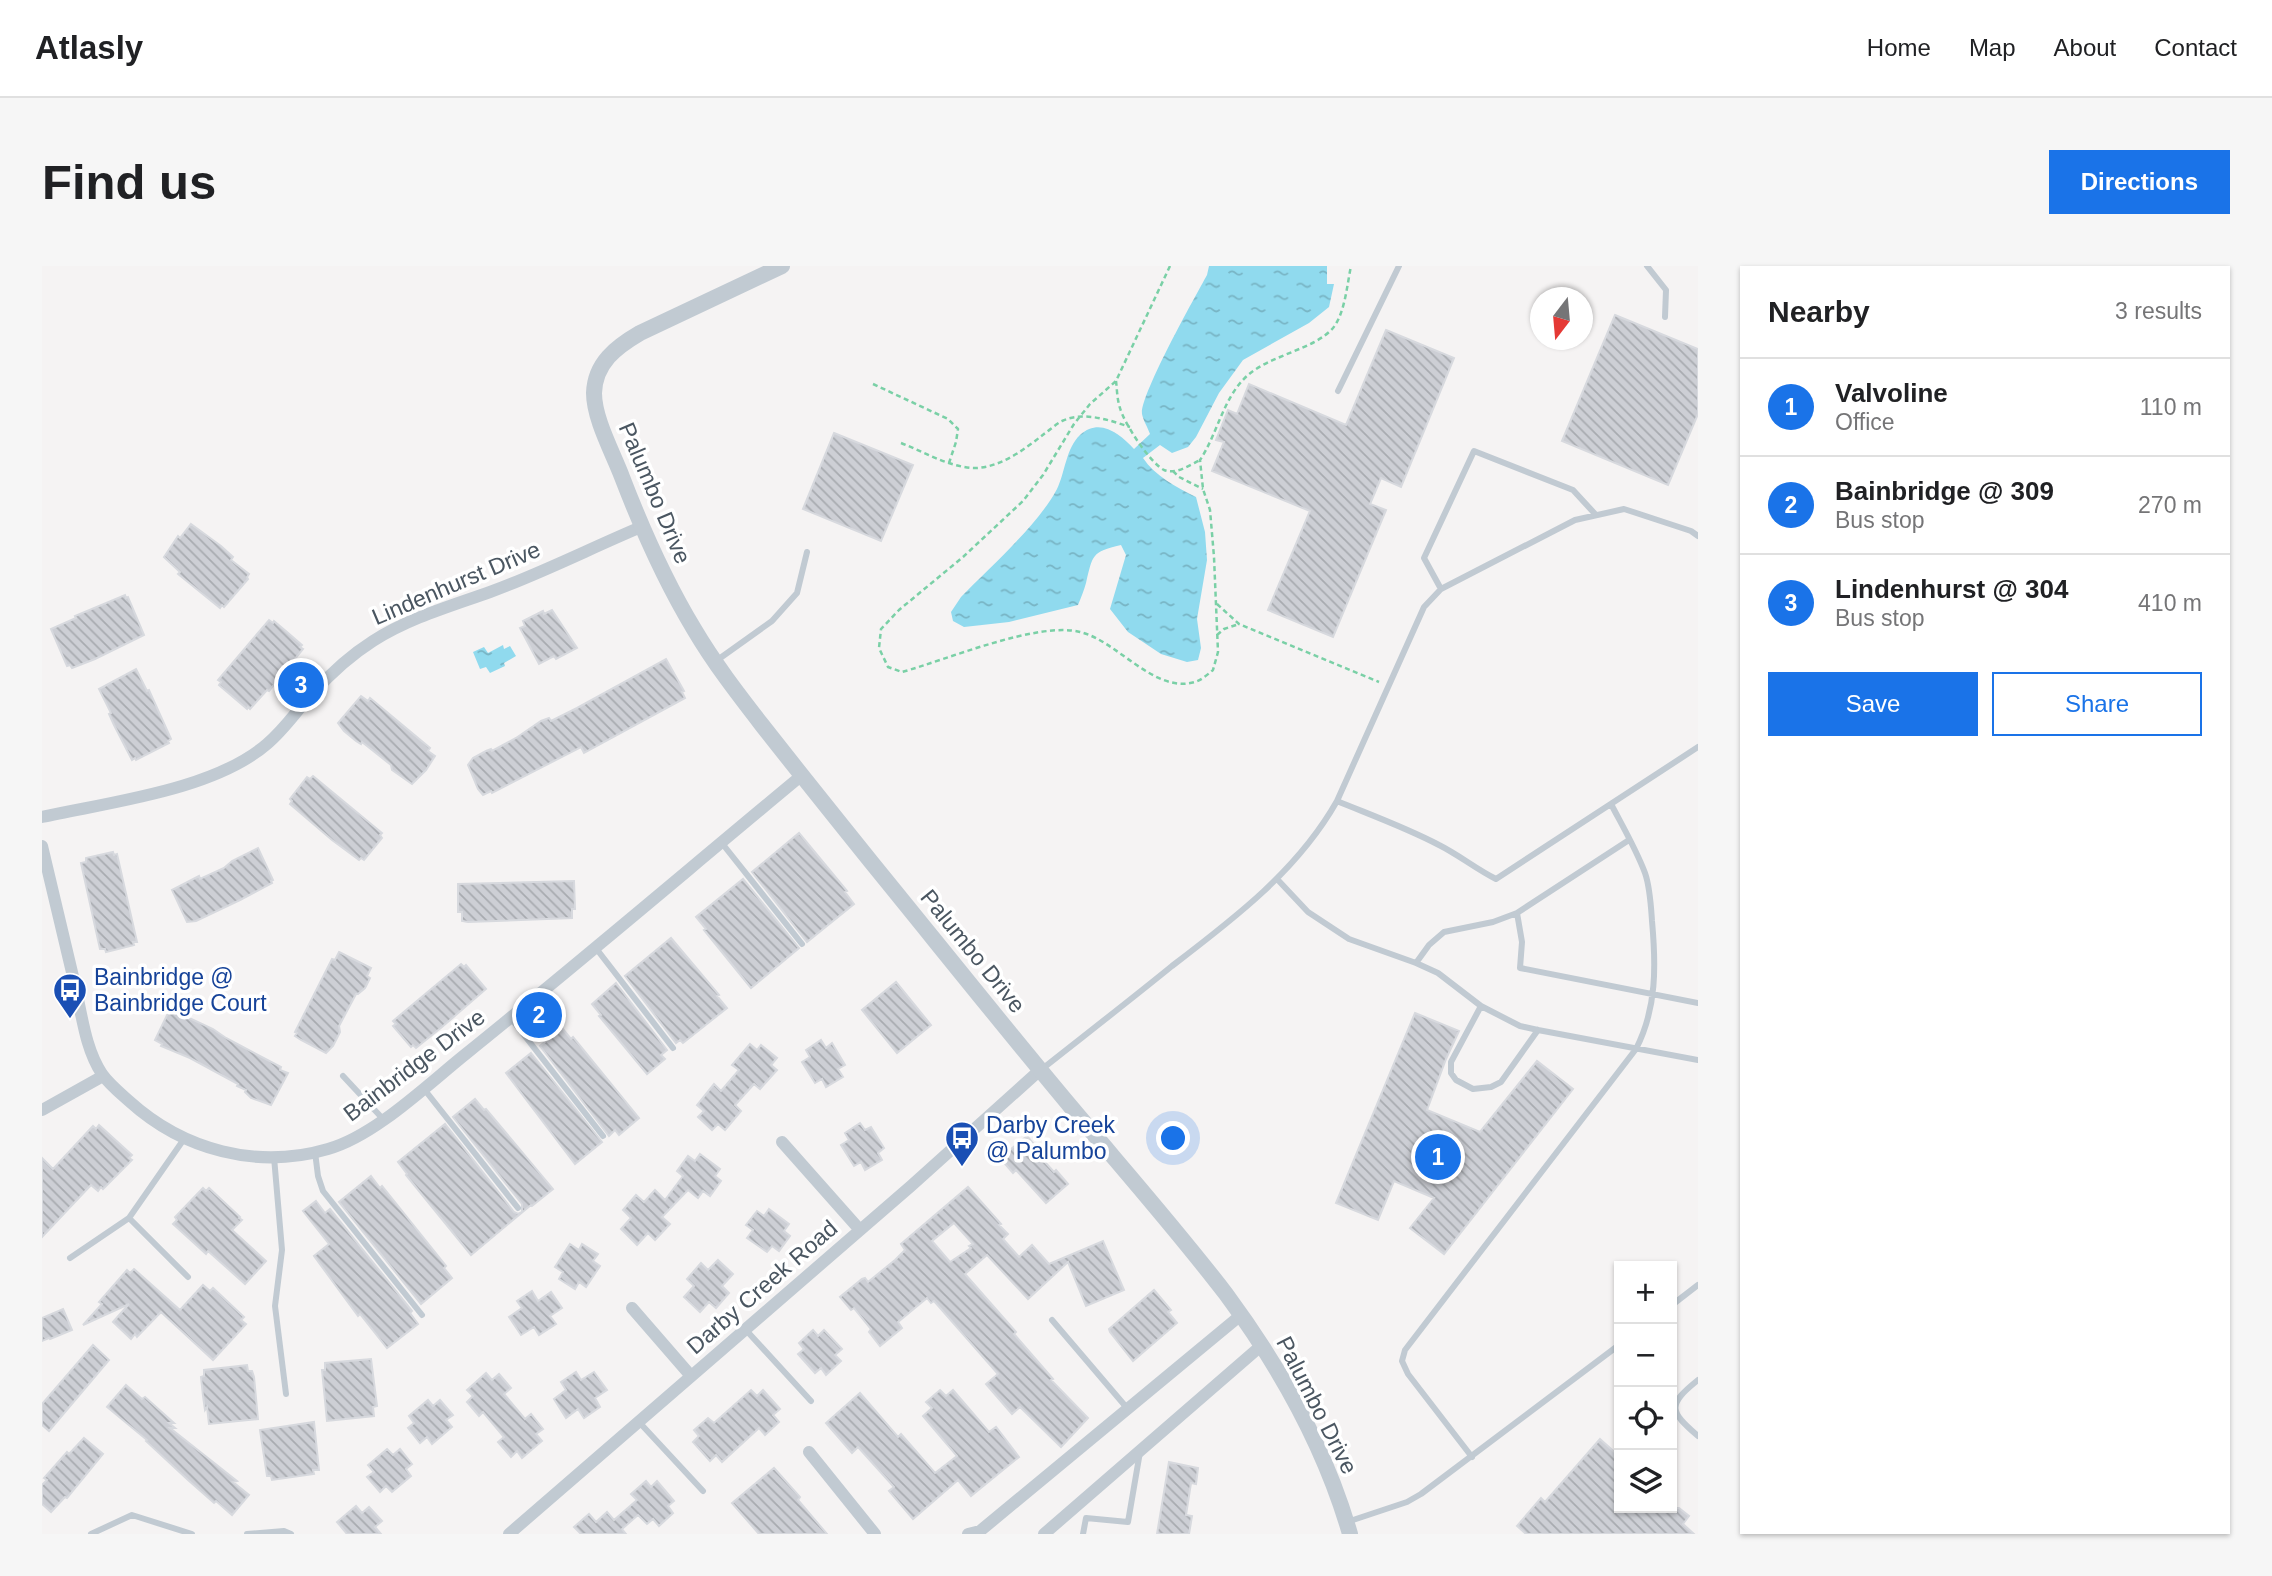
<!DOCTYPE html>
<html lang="en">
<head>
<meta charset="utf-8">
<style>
	body { margin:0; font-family:Helvetica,sans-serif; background:#f6f6f6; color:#202124 }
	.controls { position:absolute; right:21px; bottom:21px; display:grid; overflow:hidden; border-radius:0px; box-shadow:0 2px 5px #0004 }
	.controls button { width:63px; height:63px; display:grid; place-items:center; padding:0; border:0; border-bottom:2px solid #e0e0e0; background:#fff; color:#202124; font:35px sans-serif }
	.compass { position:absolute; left:1488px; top:21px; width:63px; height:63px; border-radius:50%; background:#fff; box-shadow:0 2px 5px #0004; rotate:196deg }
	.you { position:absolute; left:1132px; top:873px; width:24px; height:24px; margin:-18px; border:5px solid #fff; border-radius:50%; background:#1a73e8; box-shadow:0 0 0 10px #1a73e833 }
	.badge { display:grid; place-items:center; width:46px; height:46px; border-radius:50%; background:#1a73e8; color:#fff; font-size:23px; font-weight:700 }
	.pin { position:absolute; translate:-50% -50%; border:4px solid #fff; box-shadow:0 2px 7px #0006 }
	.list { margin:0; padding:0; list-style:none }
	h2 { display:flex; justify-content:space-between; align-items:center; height:91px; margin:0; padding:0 28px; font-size:30px }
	h2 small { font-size:23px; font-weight:400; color:#757577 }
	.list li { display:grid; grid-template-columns:46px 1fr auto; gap:21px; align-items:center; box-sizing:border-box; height:98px; padding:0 28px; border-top:2px solid #e0e0e0 }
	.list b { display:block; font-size:26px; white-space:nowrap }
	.list p { margin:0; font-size:23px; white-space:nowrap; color:#757577 }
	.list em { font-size:23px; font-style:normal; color:#757577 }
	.actions { display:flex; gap:14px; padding:21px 28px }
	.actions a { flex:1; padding:16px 0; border:2px solid #1a73e8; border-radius:0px; text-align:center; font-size:24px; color:#1a73e8 }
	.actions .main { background:#1a73e8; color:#fff }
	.icon { flex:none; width:38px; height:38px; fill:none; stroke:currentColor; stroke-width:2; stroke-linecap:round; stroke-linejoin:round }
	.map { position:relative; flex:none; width:1656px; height:1268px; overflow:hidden; border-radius:0px }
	header { display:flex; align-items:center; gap:42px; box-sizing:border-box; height:98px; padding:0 35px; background:#fff; border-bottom:2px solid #e0e0e0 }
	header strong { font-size:33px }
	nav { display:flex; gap:38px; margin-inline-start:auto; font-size:24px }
	.intro { display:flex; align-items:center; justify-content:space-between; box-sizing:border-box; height:168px; padding:0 42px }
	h1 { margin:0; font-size:49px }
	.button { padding:18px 32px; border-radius:0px; background:#1a73e8; color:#fff; font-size:24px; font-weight:700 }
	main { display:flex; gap:42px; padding:0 42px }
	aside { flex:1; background:#fff; border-radius:0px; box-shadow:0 2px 5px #0004 }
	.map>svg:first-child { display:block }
	.water { fill:url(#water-ripples) }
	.building { fill:url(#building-back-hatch); stroke:#d7d9de; stroke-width:2; fill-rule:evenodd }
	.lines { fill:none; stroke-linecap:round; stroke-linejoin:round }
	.path { stroke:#7ad0a6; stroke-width:2.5; stroke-dasharray:5 3.5; stroke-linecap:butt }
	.service { stroke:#c1cad2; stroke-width:6 }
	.minor { stroke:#c1cad2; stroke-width:12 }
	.tertiary { stroke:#c1cad2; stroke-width:16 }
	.labels { text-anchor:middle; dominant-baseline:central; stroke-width:7; stroke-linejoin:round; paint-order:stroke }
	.street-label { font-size:23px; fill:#4a5661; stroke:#fff }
	.transit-label { font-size:23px; fill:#164399; stroke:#fff; text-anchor:start }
</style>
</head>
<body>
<header>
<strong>Atlasly</strong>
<nav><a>Home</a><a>Map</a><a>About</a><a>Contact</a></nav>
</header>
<div class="intro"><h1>Find us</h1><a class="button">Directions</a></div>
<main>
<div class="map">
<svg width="1656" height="1268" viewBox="0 0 1656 1268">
	<defs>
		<pattern id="water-ripples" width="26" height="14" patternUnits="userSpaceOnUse" patternTransform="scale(1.75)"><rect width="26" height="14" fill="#90daee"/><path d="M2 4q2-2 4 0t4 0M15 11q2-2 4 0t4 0" fill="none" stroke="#78b4c4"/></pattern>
		<pattern id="building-back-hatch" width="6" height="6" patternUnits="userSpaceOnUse" patternTransform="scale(1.75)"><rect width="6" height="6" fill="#cdcfd5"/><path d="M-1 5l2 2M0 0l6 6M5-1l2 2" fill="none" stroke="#a8abb0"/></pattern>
	</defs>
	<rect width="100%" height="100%" fill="#f5f3f3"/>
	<!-- water -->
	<path class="water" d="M1167 0H1285V18H1292L1287 41 1267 57 1201 94 1177 127 1154 171 1146 181 1130 187 1118 179 1101 192C1113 210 1134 221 1154 231L1163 266 1165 294 1155 353 1159 382 1156 394 1145 396 1119 388 1086 366 1068 343 1084 289 1079 279C1049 286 1051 289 1044 317 1042 324 1039 332 1036 339L967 356 922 361 911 355 909 346 919 331C948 301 996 259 1015 223 1023 207 1024 182 1038 169 1058 151 1078 168 1092 183L1108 168C1106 162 1101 154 1100 148 1098 129 1153 31 1165 9Z
		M461 379 462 383 468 380 474 390 462 397 463 400 448 407 444 401 438 403 431 386 442 381 446 387Z"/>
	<!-- building -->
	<path class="building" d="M1573 49 1656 83V148L1626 219 1520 175Z
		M1344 64 1412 92 1359 221 1339 212 1328 238 1344 244 1291 371 1226 344 1268 245 1170 205 1182 176 1174 174 1186 144 1195 148 1207 118 1304 159Z
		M792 167 871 199 839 275 761 243Z
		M149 258 179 280 191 291 189 294 207 308 205 311 206 313 182 341 180 339 178 342 136 308 138 306 122 291 136 270 138 272Z
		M83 329 84 332 86 331 102 369 53 393 30 402 28 399 25 400 9 363 34 352 33 350Z
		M510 344 535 382 514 393 512 390 497 398 478 362 483 360 481 355 501 345 502 348Z
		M227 354 231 357 232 355 245 366 260 379 258 381 261 383 227 425 225 424 208 443 206 441 205 443 177 419 179 416 176 414Z
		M624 393 642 425 640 426 643 432 542 487 539 481 450 527 449 525 441 529 436 523 426 499 431 492 444 485 449 483 450 485 474 472 499 455 507 452 509 455 535 442Z
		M94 403 105 425 107 424 129 473 126 475 127 477 94 494 93 492 90 494 72 459 67 448 69 447 57 423Z
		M319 430 326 435 328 432 388 482 386 485 393 490 384 504 370 518 350 504 349 499 320 476 319 478 314 475 302 465 296 457Z
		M271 510 340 567 338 569 340 572 322 594 319 592 317 594 290 574 248 538 250 535 248 533 265 511 268 513Z
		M757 567 805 625 803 626 812 638 765 676 710 606Z
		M216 582 231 614 229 615 230 617 198 634 154 655 145 656 130 624 157 610 158 613 182 602 190 595Z
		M71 586 72 589 75 588 95 676H91L92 679 64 686 63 683H58L39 597 44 596V592Z
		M701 613 757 682 709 722 662 664 664 663 654 651Z
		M532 615 533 643H530V652L426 656 420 655V646H416V618Z
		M629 672 677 729 675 730 685 742 641 777 638 774 634 777 583 710Z
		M297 686 329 702 325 710 328 712 323 722 316 728H314L297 760 298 766 291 780 284 787 259 774 253 770 255 767 253 766 290 693 293 694Z
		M419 698 422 701 424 699 444 723 400 761 374 782 371 779 369 781 351 760 354 758 351 755Z
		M854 716 889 759 855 787 820 744Z
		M574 717 625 784 619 789 623 793 605 808 557 750 559 749 550 738Z
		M128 743 171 763 184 772 239 801 238 804 246 807 229 839 209 832 203 826 204 824 195 820 196 818 148 792 119 780 120 778 113 774Z
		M1373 747 1417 765 1404 793 1385 844 1438 866 1495 795 1531 823 1402 988 1368 962 1392 932 1352 915 1336 954 1294 937Z
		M520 762 529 773 531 771 597 852 577 869 573 864 567 870 498 780Z
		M779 774 784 782 790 777 803 799 796 803 801 811 784 821 780 813 773 817 760 796 768 791 764 784Z
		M708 778 715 784 719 779 735 792 729 799 735 804 718 823 712 818 693 839 699 845 683 864 676 858 670 864 656 851 662 845 655 839 672 818 679 825 697 804 690 799Z
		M489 787 560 876 533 898 464 807Z
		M433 833 442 844 444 843 511 923 490 940 489 939 429 989 364 909 365 908 356 896 403 858 472 946 476 948 480 946V938L411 851Z
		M818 857 823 864 829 861 842 882 836 887 840 894 823 904 819 896 812 900 799 879 807 874 803 867Z
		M57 859 90 889 87 892 90 894 61 923 59 921 56 925 49 919 0 971V892L11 903 51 860 54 863Z
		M985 870 995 882 992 884 1012 906 1014 904 1026 918 1004 937 974 904 971 907 958 892Z
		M658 888 678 903 673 910 679 915 668 930 661 925 656 932 646 924 620 951 628 958 613 974 606 967 595 979 579 963 589 952 581 944 594 929 602 936 613 924 623 934 641 910 635 905 646 890 653 895Z
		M329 910 338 922 340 920 404 1000 402 1002 410 1012 379 1038 297 936Z
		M926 921 959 958 957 959 966 968 961 973 977 991 990 979 1007 998 1061 975 1082 1024 1044 1040 1026 996 986 1033 945 989 923 1008 974 1066 972 1068 1011 1113 1009 1114 1046 1152 1019 1181 978 1141 970 1148 944 1118 956 1108 892 1035 889 1037 885 1032 856 1056 860 1062 838 1080 827 1066 829 1063 812 1042 809 1044 798 1031 820 1013 823 1012 826 1016 853 994 863 984 859 978ZM912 957 931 978 927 980 929 982 908 996 890 975Z
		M161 922 164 925 167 922 198 951 197 952 200 954 190 964 224 995 203 1018 166 985 164 988 131 958 135 954 133 951Z
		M274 935 283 947 288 943 370 1045 368 1047 376 1058 345 1082 318 1048 316 1050 272 990 287 978 261 945Z
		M727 943 747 958 742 965 748 970 737 985 730 980 725 986 705 972 711 964 704 959 715 945 722 950Z
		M528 978 537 984 540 978 556 988 551 995 558 1000 544 1021 537 1016 533 1023 517 1013 521 1006 513 1001Z
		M676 994 691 1008 680 1020 687 1027 674 1042 667 1036 658 1046 642 1031 652 1020 645 1013 659 997 666 1004Z
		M92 1003 138 1044 161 1019 168 1025 171 1022 202 1051 199 1054 204 1058 171 1094 119 1046 95 1071 93 1068 89 1073 71 1056 87 1038 41 1059 60 1038 57 1036 85 1004 88 1007Z
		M1112 1024 1129 1044 1126 1046 1135 1057 1091 1095 1068 1066 1067 1063Z
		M490 1025 496 1035 509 1026 520 1042 508 1050 514 1058 497 1069 492 1061 479 1069 467 1051 480 1042 475 1035Z
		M21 1043 30 1064 8 1073 7 1072 0 1075V1052Z
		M771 1064 776 1070 782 1064 800 1083 793 1089 799 1095 784 1109 779 1102 773 1107 756 1088 762 1083 757 1077Z
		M51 1079 67 1094 7 1165 0 1159V1138Z
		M329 1093 335 1140 331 1141 332 1150 285 1155 280 1104H283V1097Z
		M205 1099 206 1105H210L212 1111 216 1153 167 1158 165 1141 163 1144 161 1130 159 1111 162 1110V1104Z
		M534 1106 539 1114 552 1106 565 1124 553 1132 558 1141 542 1152 536 1143 524 1152 512 1133 524 1124 519 1116Z
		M444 1107 450 1114 457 1108 469 1122 462 1128 483 1153 489 1148 501 1163 494 1168 500 1175 480 1192 475 1185 469 1191 456 1176 462 1171 441 1146 437 1150 425 1136 431 1130 425 1124Z
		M84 1119 100 1133 103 1131 132 1157H127L133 1162H128L195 1215 191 1216 207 1229 190 1249 174 1235 172 1237 146 1214 104 1175 105 1174 65 1141Z
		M709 1124 715 1130 721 1124 738 1143 731 1149 737 1156 723 1169 717 1162 680 1196 674 1189 668 1195 651 1176 657 1170 652 1164 666 1152 672 1157Z
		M898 1124 904 1130 911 1124 947 1166 954 1161 977 1191 929 1230 916 1214 871 1253 847 1225 852 1221 816 1181 810 1187 784 1157 818 1127 856 1171 859 1168 893 1207 915 1190 881 1150 890 1142 884 1136Z
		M386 1134 391 1140 398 1134 411 1149 404 1154 410 1161 390 1178 385 1171 378 1177 366 1162 372 1157 367 1150Z
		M272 1156 277 1204H271L272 1208 230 1214 229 1210H225L218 1164Z
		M42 1172 61 1188 25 1232 23 1231 9 1246 0 1238V1219L5 1214 2 1212 25 1186 27 1188Z
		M1558 1173 1577 1190V1242H1637L1647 1250 1641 1258 1652 1268H1484L1475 1260 1499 1232 1503 1236Z
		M345 1183 351 1189 358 1183 370 1198 364 1203 369 1210 350 1226 344 1220 338 1226 325 1211 332 1206 326 1199Z
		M1127 1196 1156 1202 1154 1218 1149 1217 1144 1249 1150 1250 1147 1268H1115Z
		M732 1202 758 1231 756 1234 785 1268H717L690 1237Z
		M604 1215 609 1221 615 1215 632 1235 626 1240 631 1247 617 1260 611 1253 605 1258 596 1249 580 1263 584 1268H539L532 1261 547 1248 554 1256 565 1246 572 1254 595 1234 589 1228Z
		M314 1240 320 1247 327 1241 340 1255 333 1261 339 1268H305L295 1256Z"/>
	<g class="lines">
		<!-- path -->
		<path class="path" d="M1128 0 1074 115 1048 138 1032 158 1001 209 981 235 921 291 857 344 839 363 837 382 846 401 860 406C904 394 996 355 1038 366 1076 375 1112 428 1153 416 1160 414 1166 408 1171 404L1176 386 1172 291 1168 244 1161 223 1158 194C1176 167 1181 131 1206 109 1229 89 1273 83 1291 62 1303 47 1305 19 1309 0
			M1074 115C1075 123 1075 133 1078 142 1082 157 1108 197 1122 204 1134 209 1148 199 1158 194
			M831 118 906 153 916 163 914 176 907 197
			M859 177C882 186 905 200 930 202 957 203 983 183 1002 168 1008 164 1014 158 1020 155 1042 145 1067 154 1088 161
			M1131 205 1137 211 1161 223
			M1175 338 1197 358 1337 416
			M1175 369 1182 363 1197 358"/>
		<!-- service -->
		<path class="service" d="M1605 0 1624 24 1623 51
			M1296 125 1357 0
			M1399 323 1382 292 1432 185 1531 224 1554 249
			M674 395 730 355 755 327 765 286
			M1295 535C1329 549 1365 562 1397 579 1417 589 1434 603 1454 613L1656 481
			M679 576 760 678
			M1235 613 1266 646 1307 673 1374 697 1396 707 1439 740 1478 760 1496 764 1656 794
			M1475 647 1480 676 1478 702 1656 737
			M553 681 631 782
			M1374 697 1387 679 1402 666 1451 656 1475 647 1587 574
			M1439 740 1409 796V807L1414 814 1431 823 1449 821 1459 816 1496 764
			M468 751 561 870
			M1000 803C1043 769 1087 735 1130 700 1193 652 1256 604 1295 535L1382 341 1399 323 1533 254 1582 243 1649 265 1656 270
			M301 810 341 853
			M382 823 476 942
			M142 873 87 952 146 1011
			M273 886 276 910 281 925 380 1049
			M232 891 240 984 233 1040 244 1128
			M28 992 87 952
			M1630 1039 1656 1019
			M1010 1054 1085 1142
			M703 1063 769 1135
			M1656 1114C1625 1139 1627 1145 1656 1170
			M597 1156 661 1225
			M1430 1191 1366 1108 1360 1095 1363 1084 1594 783C1615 742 1614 699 1610 655 1609 640 1608 621 1603 607 1594 583 1581 561 1569 538
			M1305 1256 1365 1236 1379 1228 1577 1079
			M49 1268 90 1249 150 1268
			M205 1268 242 1265 249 1268
			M1041 1268 1044 1252 1086 1256 1098 1186"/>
		<!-- minor -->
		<path class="minor" d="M0 551C68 536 172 524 225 478 243 463 255 444 271 427 289 407 309 389 331 375 367 352 409 340 448 326 500 307 549 282 599 261
			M0 580C11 627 22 673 33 719 40 749 43 782 60 808 67 818 78 827 87 835 141 884 215 904 286 883 333 870 386 818 425 787 538 696 648 602 759 510
			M0 844 61 810
			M740 876 818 964
			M590 1042 649 1110
			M767 1186 833 1268
			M467 1268 869 920 998 804
			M926 1268 938 1265 1199 1049
			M1002 1268 1220 1079"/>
		<!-- tertiary -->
		<path class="tertiary" d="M740 0 598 67C574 81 553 97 552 127 552 153 571 187 580 211 600 263 623 315 652 363 672 397 696 428 720 459 756 505 793 551 830 597 896 678 962 761 1029 841 1081 903 1135 964 1184 1028 1238 1101 1283 1181 1308 1268"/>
	</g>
	<!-- icons -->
	<defs>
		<g id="bus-pin" transform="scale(1.75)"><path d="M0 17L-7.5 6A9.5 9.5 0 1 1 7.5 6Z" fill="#1a4fb4" stroke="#fff"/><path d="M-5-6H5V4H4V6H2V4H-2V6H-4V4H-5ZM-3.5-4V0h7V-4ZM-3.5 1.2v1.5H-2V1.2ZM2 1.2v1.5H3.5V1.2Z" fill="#fff"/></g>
	</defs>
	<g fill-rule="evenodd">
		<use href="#bus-pin" x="28" y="724"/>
		<use href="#bus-pin" x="920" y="872"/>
	</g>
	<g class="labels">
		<!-- street labels -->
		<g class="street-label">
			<text transform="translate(613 227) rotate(67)">Palumbo Drive</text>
			<text transform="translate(414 317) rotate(-23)">Lindenhurst Drive</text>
			<text transform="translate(931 685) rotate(51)">Palumbo Drive</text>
			<text transform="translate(372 799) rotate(-37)">Bainbridge Drive</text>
			<text transform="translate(720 1021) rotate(-41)">Darby Creek Road</text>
			<text transform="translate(1275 1139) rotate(63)">Palumbo Drive</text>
		</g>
		<!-- transit labels -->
		<g class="transit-label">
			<text x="52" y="711">Bainbridge @<tspan x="52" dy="26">Bainbridge Court</tspan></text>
			<text x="944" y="859">Darby Creek<tspan x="944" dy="26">@ Palumbo</tspan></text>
		</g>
	</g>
</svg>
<div class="controls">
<button>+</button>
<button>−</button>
<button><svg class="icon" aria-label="locate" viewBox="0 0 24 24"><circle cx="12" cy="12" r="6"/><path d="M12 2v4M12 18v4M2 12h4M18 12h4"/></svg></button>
<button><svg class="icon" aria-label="layers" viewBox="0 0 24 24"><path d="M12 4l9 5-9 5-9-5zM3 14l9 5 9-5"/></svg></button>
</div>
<svg class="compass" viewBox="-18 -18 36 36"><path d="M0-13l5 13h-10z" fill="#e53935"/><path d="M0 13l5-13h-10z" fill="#757577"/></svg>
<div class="you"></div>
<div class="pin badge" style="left:1396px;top:891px">1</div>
<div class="pin badge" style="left:497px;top:749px">2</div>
<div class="pin badge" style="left:259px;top:419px">3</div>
</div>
<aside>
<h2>Nearby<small>3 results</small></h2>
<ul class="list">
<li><span class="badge">1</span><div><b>Valvoline</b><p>Office</p></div><em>110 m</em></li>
<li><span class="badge">2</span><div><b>Bainbridge @ 309</b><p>Bus stop</p></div><em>270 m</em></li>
<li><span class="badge">3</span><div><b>Lindenhurst @ 304</b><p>Bus stop</p></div><em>410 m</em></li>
</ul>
<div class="actions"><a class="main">Save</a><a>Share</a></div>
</aside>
</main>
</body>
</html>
